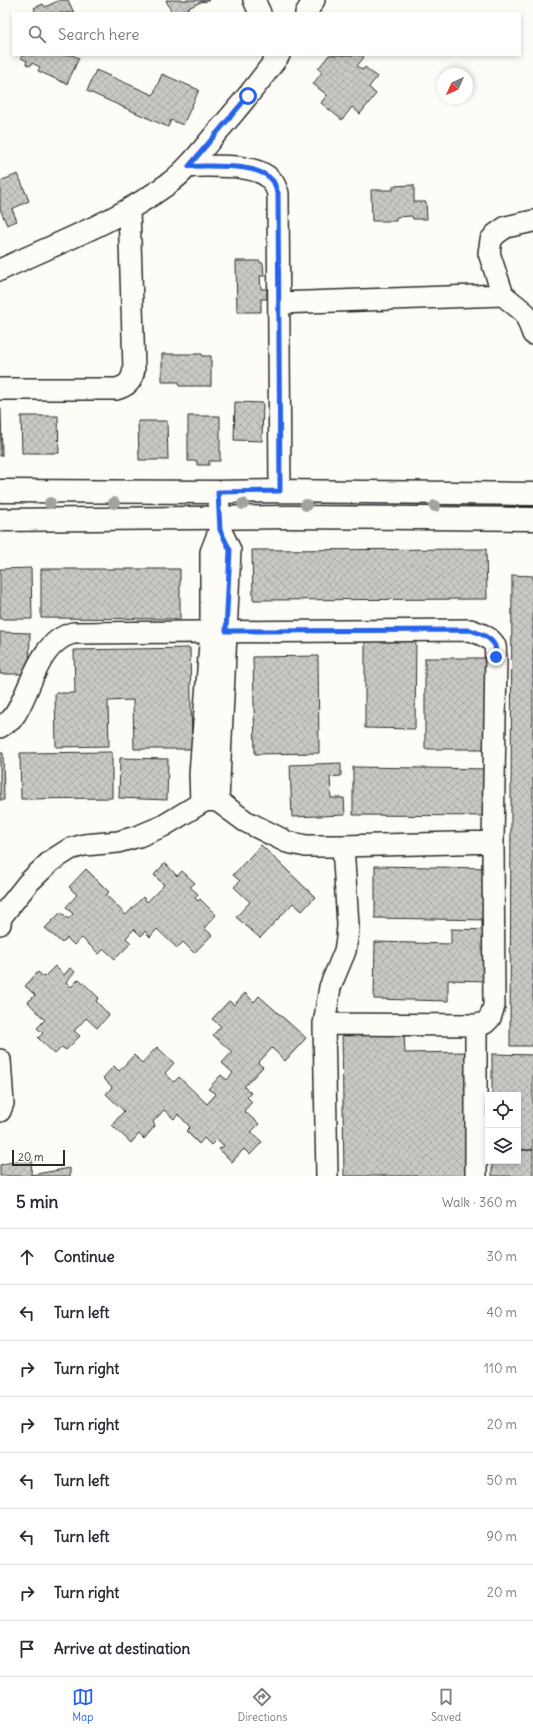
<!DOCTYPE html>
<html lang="en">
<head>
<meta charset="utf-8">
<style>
	body { margin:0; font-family:Delius,sans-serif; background:#f7f7f7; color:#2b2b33 }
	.controls { position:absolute; right:12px; bottom:12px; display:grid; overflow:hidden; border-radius:0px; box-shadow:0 2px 6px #0003 }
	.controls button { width:36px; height:36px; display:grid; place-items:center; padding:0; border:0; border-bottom:1px solid #e1e1e2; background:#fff; color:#2b2b33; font:20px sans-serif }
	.compass { position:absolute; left:437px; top:68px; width:36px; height:36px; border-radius:50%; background:#fff; box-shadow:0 2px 6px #0003; rotate:225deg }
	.scale { position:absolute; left:12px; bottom:10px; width:53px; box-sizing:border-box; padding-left:4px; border:2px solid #2b2b2b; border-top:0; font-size:11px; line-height:14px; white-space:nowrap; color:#2b2b2b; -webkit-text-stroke:3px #fdfcf7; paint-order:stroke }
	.stop { position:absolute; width:12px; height:12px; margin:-9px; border:3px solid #2563eb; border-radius:50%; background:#fff }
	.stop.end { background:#2563eb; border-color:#fff; box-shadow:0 1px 4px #0008 }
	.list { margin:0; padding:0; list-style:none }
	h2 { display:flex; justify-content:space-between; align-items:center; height:52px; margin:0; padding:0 16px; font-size:17px }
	h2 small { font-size:13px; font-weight:400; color:#7c7c81 }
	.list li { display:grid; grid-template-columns:26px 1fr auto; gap:12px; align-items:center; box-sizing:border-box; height:56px; padding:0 16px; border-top:1px solid #e1e1e2 }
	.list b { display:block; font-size:15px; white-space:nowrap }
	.list em { font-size:13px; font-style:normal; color:#7c7c81 }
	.icon { flex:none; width:22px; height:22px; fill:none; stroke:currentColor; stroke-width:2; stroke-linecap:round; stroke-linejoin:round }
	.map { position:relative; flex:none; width:533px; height:1176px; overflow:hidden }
	.search { position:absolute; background:#fff; box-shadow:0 2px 6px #0003; left:12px; right:12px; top:12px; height:44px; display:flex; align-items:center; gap:10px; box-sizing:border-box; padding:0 14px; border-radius:0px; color:#7c7c81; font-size:15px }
	.sheet { height:500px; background:#fff }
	nav { display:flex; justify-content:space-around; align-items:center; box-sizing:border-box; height:56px; border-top:1px solid #e1e1e2; background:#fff; font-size:11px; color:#7c7c81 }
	nav a { display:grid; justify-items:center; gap:2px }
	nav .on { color:#2563eb }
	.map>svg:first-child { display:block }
	.building { fill:url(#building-cross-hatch); stroke:#2b2b2b }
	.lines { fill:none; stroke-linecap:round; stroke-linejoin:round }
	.minor-casing { stroke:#2b2b2b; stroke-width:24 }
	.secondary-casing { stroke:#2b2b2b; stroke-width:25 }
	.minor { stroke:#fdfcf7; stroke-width:21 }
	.secondary { stroke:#fdfcf7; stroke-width:22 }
	.tree { fill:#a2a29f }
	.route { stroke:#2563eb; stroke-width:5 }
</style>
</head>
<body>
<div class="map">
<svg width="533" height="1176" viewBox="0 0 533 1176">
	<defs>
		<pattern id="building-cross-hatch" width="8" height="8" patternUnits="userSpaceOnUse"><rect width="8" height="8" fill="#c9c8c4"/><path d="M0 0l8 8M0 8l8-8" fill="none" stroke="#adaca9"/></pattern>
	</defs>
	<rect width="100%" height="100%" fill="#fdfcf7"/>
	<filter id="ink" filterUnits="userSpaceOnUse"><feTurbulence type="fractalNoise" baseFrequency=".025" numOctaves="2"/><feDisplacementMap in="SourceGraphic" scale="8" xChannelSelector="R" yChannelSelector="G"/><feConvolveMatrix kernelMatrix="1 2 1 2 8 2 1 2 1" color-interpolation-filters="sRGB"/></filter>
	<g filter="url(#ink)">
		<!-- building -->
		<path class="building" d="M60 0H68L74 13H36L34 8 43 4 45 7Z
			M166 0H209L204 2 203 1 186 9 187 12 184 13H172Z
			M22 55H72L79 58 67 84 38 71 40 67 32 63 30 66 26 64 27 61 21 58Z
			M329 55H362L364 57 357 66 363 70 365 67 377 77 369 87 376 94 360 114 352 107 342 120 321 103 327 95 313 84 322 72 318 69Z
			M96 70 153 95 162 74 199 90 183 125 171 120 168 127 87 91Z
			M18 174 29 201 12 209 17 221 7 225 0 209V181Z
			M414 185V202H426L427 219H413L412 216 396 217V221H372L371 190H393V186Z
			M236 261H260V263H263L264 276H260L261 289H267V299H261V312H237Z
			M162 354H202V356H211V386H179V382H162Z
			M235 402 263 403 262 441 234 440Z
			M0 408H1L2 456H0Z
			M21 416H58L59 453H22Z
			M188 416H220V461H209V465H197V461H188Z
			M138 421H167L168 460H139Z
			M486 549 487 599 253 600 252 550Z
			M31 568 32 619H0V569Z
			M41 569H180V619L41 618Z
			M512 575 533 576V1046H510Z
			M0 632 30 633 29 674H0Z
			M365 634 416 635 415 729 365 728Z
			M190 648 192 749H134L133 700 108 701 109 746 56 747 55 693H75L74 650Z
			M318 656 319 753 255 754 253 657Z
			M425 658H490V749H425Z
			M112 752V798L21 799 20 753Z
			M0 753H3L4 800H0Z
			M120 758 168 759 167 800 119 798Z
			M341 763V776L330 777 331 798H344L345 815 292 817 290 765Z
			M353 767 492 769V816L353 815Z
			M261 845 315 897 302 911 293 903 260 938 236 917 250 902 234 887 240 881 233 875Z
			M165 863 177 876 182 871 195 883 190 887 198 894 195 898 198 901 200 899 216 915 204 928 212 935 194 953 183 942 177 948 157 929 150 937 145 931 141 936 134 929 126 938 131 943 115 959 104 949 99 954 82 938 74 945 67 938 62 943 45 928 61 912 68 919 73 914 66 907 77 895 69 887 86 869 109 892 106 895 126 915 143 897 147 902 164 885 154 875Z
			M375 866 490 868V920L375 918Z
			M451 929 491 930 490 981 448 980V1001L374 999 375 942 451 944Z
			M55 966 64 975 70 968 75 972 66 982 71 987 79 979 99 998 96 1001 109 1015 97 1028 86 1018 74 1031 80 1036 66 1050 62 1047 55 1054 38 1038 43 1033 37 1028 45 1020 28 1002 35 995 25 986 38 972 44 977Z
			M245 993 254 1002 259 996 306 1038 285 1061 272 1048 258 1063 263 1067 244 1087 251 1093 247 1097 252 1102 244 1111 259 1124 251 1132 262 1142 250 1155 244 1149 232 1162 219 1149 224 1146 217 1139 211 1145 204 1138 199 1144 186 1131 190 1127 178 1114 174 1119 164 1110 153 1122 155 1126 144 1139 139 1134 131 1143 112 1125 124 1111 106 1094 112 1087 103 1078 114 1066 119 1071 134 1055 142 1063 157 1047 174 1063 165 1073 174 1082 179 1077 207 1104 216 1094 208 1089 221 1075 227 1080 233 1073 222 1063 232 1052 213 1035 221 1026 212 1019 229 1001 234 1005Z
			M404 1030 405 1053 470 1052 472 1176H344L342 1031Z
			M492 1054 533 1055V1150H518V1095H492Z
			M518 1150H533V1176H492V1161H518Z
			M32 1157 31 1175 70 1168V1176H0V1165Z"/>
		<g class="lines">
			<!-- minor casing -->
			<g class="minor-casing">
				<path id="minor" d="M254 0 260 13
					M306 13 314 0
					M189 166C211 167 258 162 272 181 275 184 276 189 278 193L280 491
					M533 221 506 227 496 234 491 240 489 253 503 295 525 313 533 334
					M0 270C57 243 116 222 168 184 185 172 199 154 212 138 236 111 258 84 279 55
					M279 303 503 295
					M0 389H116C128 386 132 381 134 369L129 209
					M0 727 11 720 16 713C32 686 39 642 73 633L470 630C479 633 491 637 495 646 496 649 495 654 496 657L493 842 494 1006 490 1018 485 1023 476 1025 324 1024
					M218 801 230 550 220 529 218 492
					M201 803 200 774 211 631V552L220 529
					M343 846 493 842
					M0 924 1 917 28 883 51 861 70 849 84 845 118 842 139 836 163 826 206 800 218 801 245 821 287 842 306 846H343L348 925 347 938 345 951 330 987 324 1024 327 1176
					M0 1060 3 1103 0 1111
					M476 1176V1025"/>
			</g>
			<!-- secondary casing -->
			<g class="secondary-casing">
				<path id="secondary" d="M0 491 218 492 280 491 533 494
					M0 520 290 517 533 519"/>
			</g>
			<!-- minor -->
			<use href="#minor" class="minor"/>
			<!-- secondary -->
			<use href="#secondary" class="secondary"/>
		</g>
		<!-- trees -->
		<g class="tree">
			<circle cx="50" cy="503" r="6"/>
			<circle cx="114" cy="503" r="6"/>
			<circle cx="243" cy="504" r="6"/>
			<circle cx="306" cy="505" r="6"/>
			<circle cx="435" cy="506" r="6"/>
		</g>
	</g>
	<g class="lines" filter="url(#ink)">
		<!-- route -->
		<path class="route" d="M248 96 189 166C211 167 258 162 273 181 275 184 276 189 278 193L280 491 218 492 220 530 230 550 226 631 470 630C479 633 491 637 495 646 496 649 495 654 496 657"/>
	</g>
</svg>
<div class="controls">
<button><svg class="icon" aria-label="locate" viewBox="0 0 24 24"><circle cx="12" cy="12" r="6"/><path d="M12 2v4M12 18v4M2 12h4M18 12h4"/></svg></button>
<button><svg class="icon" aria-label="layers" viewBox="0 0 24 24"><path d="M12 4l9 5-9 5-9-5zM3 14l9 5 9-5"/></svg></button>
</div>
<svg class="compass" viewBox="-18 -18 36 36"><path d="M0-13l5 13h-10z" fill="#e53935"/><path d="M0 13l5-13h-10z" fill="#7c7c81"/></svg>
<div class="scale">20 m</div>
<div class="stop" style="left:248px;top:96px"></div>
<div class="stop end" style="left:496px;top:657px"></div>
<div class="search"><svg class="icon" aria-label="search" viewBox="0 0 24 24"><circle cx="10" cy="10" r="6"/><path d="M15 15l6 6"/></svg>Search here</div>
</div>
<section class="sheet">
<h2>5 min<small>Walk · 360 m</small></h2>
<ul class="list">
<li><svg class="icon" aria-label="ahead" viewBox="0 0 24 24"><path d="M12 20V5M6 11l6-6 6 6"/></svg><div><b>Continue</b></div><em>30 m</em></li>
<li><svg class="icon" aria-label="left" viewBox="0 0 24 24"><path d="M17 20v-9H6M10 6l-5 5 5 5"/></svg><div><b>Turn left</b></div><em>40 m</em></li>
<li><svg class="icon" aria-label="right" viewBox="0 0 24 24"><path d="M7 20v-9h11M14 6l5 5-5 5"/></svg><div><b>Turn right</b></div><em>110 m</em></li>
<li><svg class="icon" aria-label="right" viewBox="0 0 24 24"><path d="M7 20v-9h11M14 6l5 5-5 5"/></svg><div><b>Turn right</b></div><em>20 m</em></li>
<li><svg class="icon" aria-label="left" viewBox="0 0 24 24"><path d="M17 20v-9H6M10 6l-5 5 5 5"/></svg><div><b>Turn left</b></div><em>50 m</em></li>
<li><svg class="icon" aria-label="left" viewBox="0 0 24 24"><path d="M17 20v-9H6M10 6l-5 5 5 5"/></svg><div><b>Turn left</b></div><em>90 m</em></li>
<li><svg class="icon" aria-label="right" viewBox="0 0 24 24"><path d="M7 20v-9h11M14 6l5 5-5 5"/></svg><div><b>Turn right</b></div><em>20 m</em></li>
<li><svg class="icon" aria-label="arrive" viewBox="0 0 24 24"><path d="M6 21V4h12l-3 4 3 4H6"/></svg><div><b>Arrive at destination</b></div></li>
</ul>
</section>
<nav>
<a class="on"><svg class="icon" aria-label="map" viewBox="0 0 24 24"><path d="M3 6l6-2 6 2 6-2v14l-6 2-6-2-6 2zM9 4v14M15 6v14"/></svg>Map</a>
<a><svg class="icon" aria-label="directions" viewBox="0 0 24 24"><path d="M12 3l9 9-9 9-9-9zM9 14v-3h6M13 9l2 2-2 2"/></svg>Directions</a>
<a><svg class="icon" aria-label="saved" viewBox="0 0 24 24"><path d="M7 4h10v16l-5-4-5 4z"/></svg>Saved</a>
</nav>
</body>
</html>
